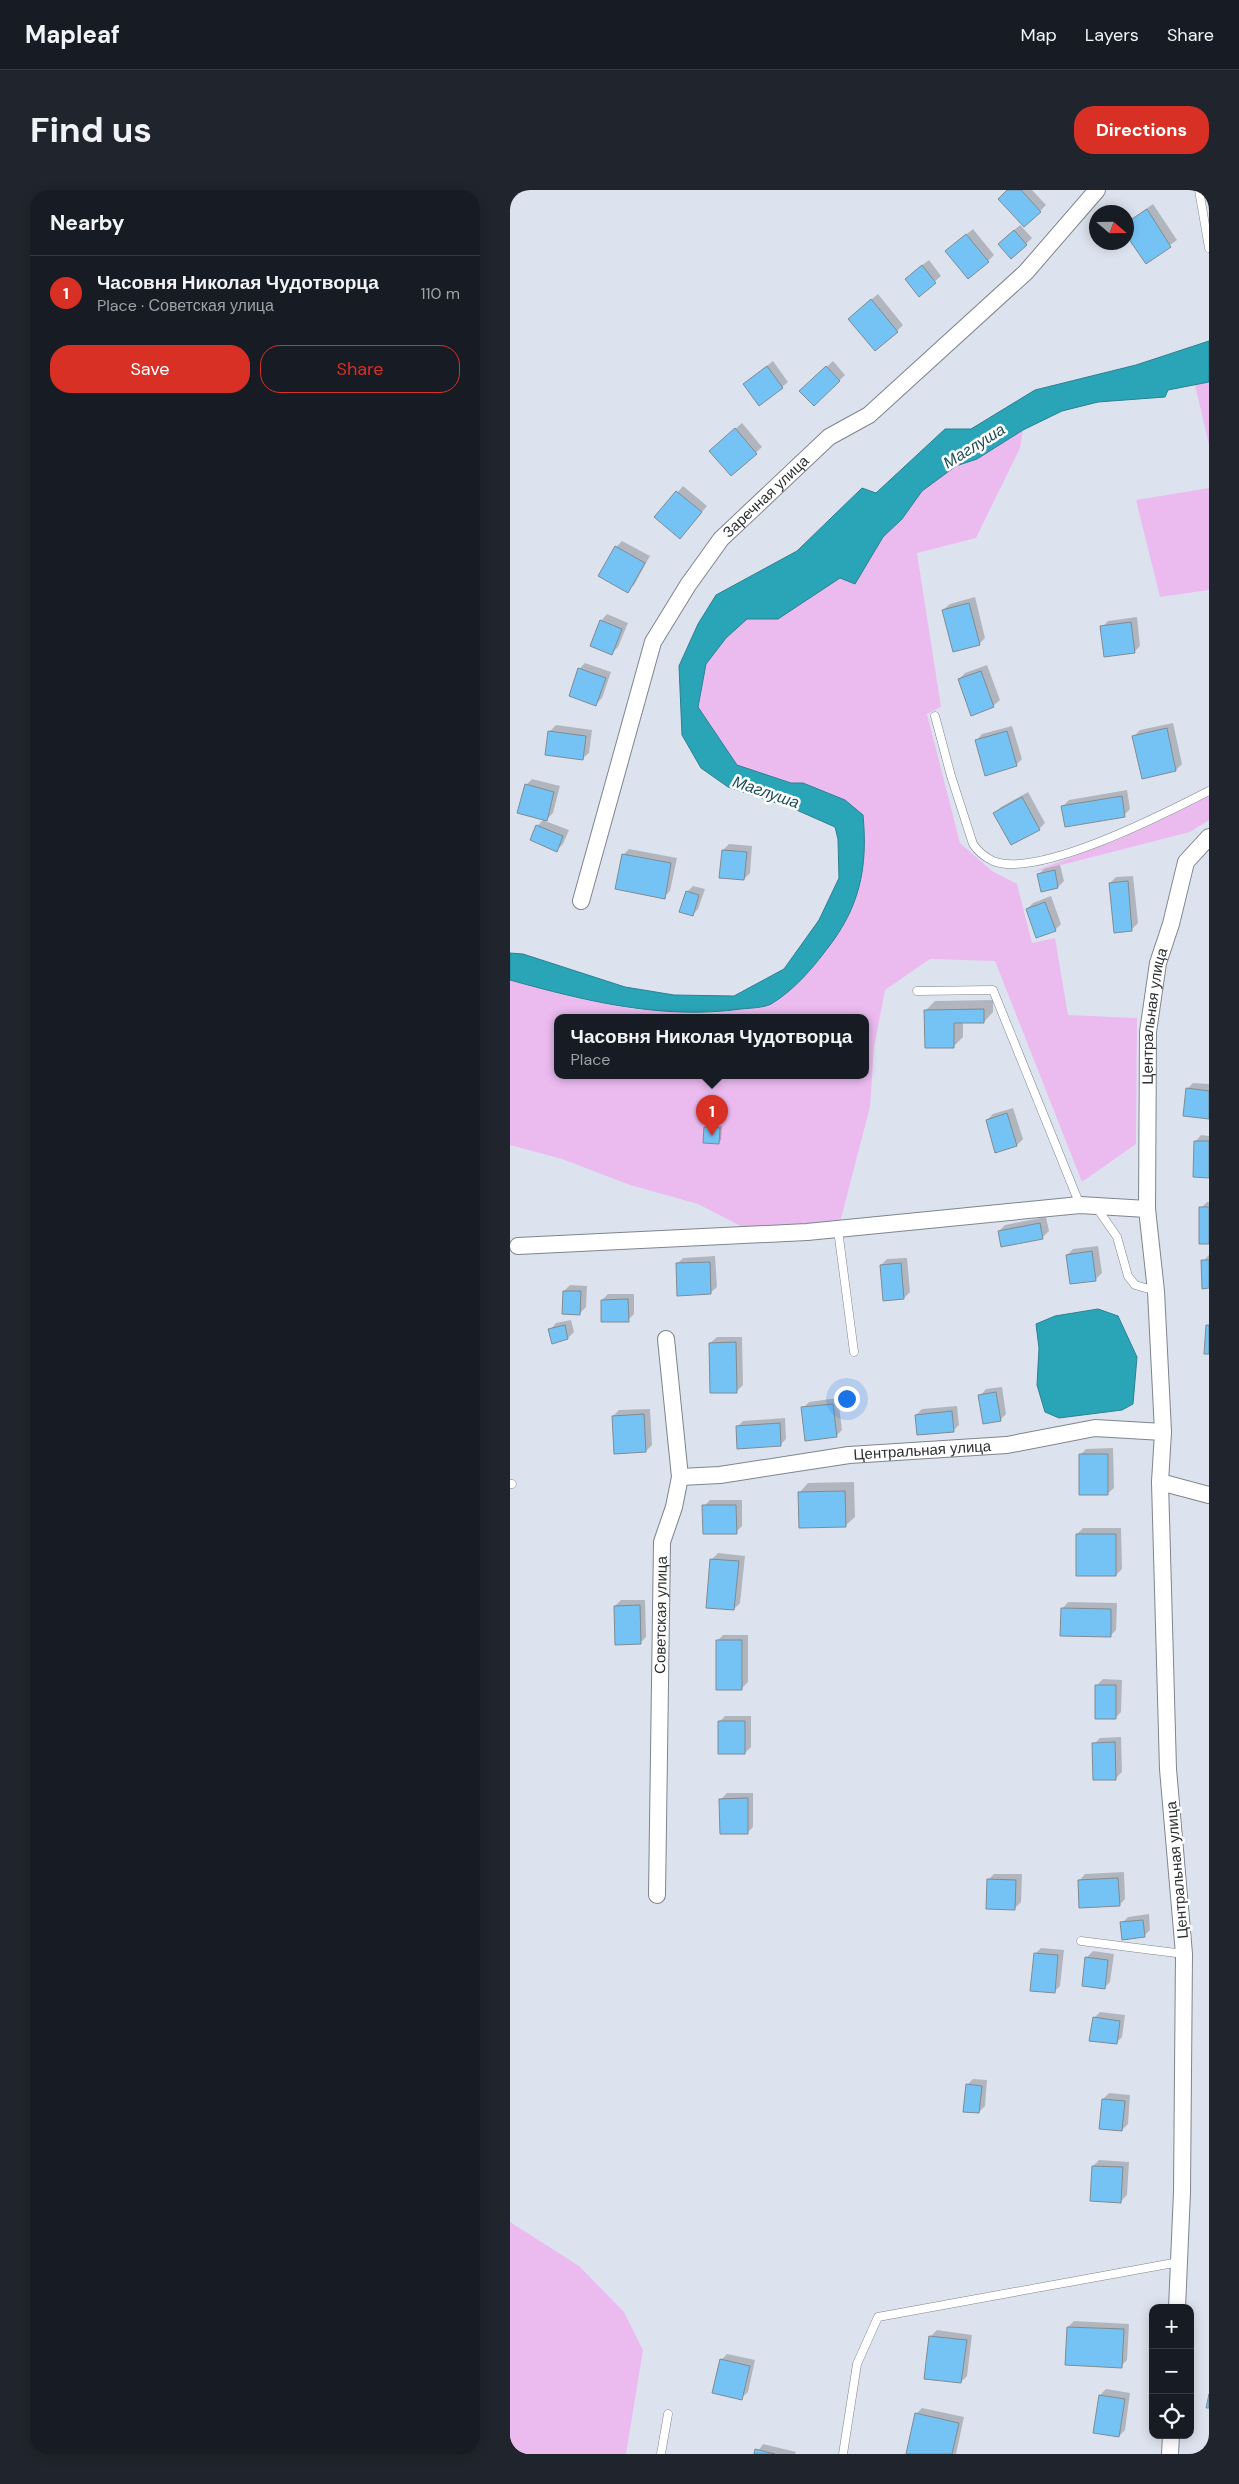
<!DOCTYPE html>
<html lang="en">
<head>
<meta charset="utf-8">
<style>
	body { margin:0; font-family:"DM Sans",sans-serif; background:#20242c; color:#f1f3f6 }
	.controls { position:absolute; right:15px; bottom:15px; display:grid; overflow:hidden; border-radius:10px; box-shadow:0 2px 12px #0003 }
	.controls button { width:45px; height:45px; display:grid; place-items:center; padding:0; border:0; border-bottom:1px solid #363941; background:#171b24; color:#f1f3f6; font:25px sans-serif }
	.compass { position:absolute; left:579px; top:15px; width:45px; height:45px; border-radius:50%; background:#171b24; box-shadow:0 2px 12px #0003; rotate:110deg }
	.you { position:absolute; left:336px; top:1208px; width:18px; height:18px; margin:-12px; border:4px solid #fff; border-radius:50%; background:#1a73e8; box-shadow:0 0 0 8px #1a73e833 }
	.badge { display:grid; place-items:center; width:32px; height:32px; border-radius:50%; background:#d93025; color:#fff; font-size:16px; font-weight:700 }
	.pin { position:absolute; translate:-50% -41px; filter:drop-shadow(0 1px 2px #0008) }
	.pin::after { content:''; position:absolute; top:26px; width:18px; height:15px; background:inherit; clip-path:polygon(0 0,100% 0,50% 100%) }
	.popup { position:absolute; left:44px; top:824px; width:315px; height:65px; box-sizing:border-box; display:grid; place-content:center; border-radius:10px; background:#171b24; filter:drop-shadow(0 1px 4px #0005); font-size:16px; white-space:nowrap; color:#9ea1a6 }
	.popup b { font-size:19px; color:#f1f3f6 }
	.popup::after { content:''; position:absolute; left:50%; top:100%; margin-left:-10px; border:10px solid transparent; border-top-color:#171b24 }
	.list { margin:0; padding:0; list-style:none }
	h2 { display:flex; justify-content:space-between; align-items:center; height:65px; margin:0; padding:0 20px; font-size:21px }
	h2 small { font-size:16px; font-weight:400; color:#9ea1a6 }
	.list li { display:grid; grid-template-columns:32px 1fr auto; gap:15px; align-items:center; box-sizing:border-box; height:75px; padding:0 20px; border-top:1px solid #363941 }
	.list b { display:block; font-size:19px; white-space:nowrap }
	.list p { margin:0; font-size:16px; white-space:nowrap; color:#9ea1a6 }
	.list em { font-size:16px; font-style:normal; color:#9ea1a6 }
	.actions { display:flex; gap:10px; padding:15px 20px }
	.actions a { flex:1; padding:11px 0; border:1px solid #d93025; border-radius:20px; text-align:center; font-size:18px; color:#d93025 }
	.actions .main { background:#d93025; color:#fff }
	.icon { flex:none; width:28px; height:28px; fill:none; stroke:currentColor; stroke-width:2; stroke-linecap:round; stroke-linejoin:round }
	.map { position:relative; flex:none; width:699px; height:2264px; overflow:hidden; border-radius:20px }
	header { display:flex; align-items:center; gap:30px; box-sizing:border-box; height:70px; padding:0 25px; background:#171b24; border-bottom:1px solid #363941 }
	header strong { font-size:24px }
	nav { display:flex; gap:28px; margin-inline-start:auto; font-size:18px }
	.intro { display:flex; align-items:center; justify-content:space-between; box-sizing:border-box; height:120px; padding:0 30px }
	h1 { margin:0; font-size:35px }
	.button { padding:12px 22px; border-radius:20px; background:#d93025; color:#fff; font-size:18px; font-weight:700 }
	main { display:flex; gap:30px; padding:0 30px }
	aside { flex:1; background:#171b24; border-radius:20px; box-shadow:0 2px 12px #0003 }
	.map>svg:first-child { display:block }
	.green { fill:#ebbbf0; fill-rule:evenodd }
	.water { fill:#2aa5b7; stroke:#2b818f }
	.shadow { fill:#0003 }
	.building { fill:#75c3f5; stroke:#808b92 }
	.lines { fill:none; stroke-linecap:round; stroke-linejoin:round }
	.service-casing { stroke:#7f848f; stroke-width:9 }
	.minor-casing { stroke:#7f848f; stroke-width:18 }
	.service { stroke:#fff; stroke-width:8 }
	.minor { stroke:#fff; stroke-width:16 }
	.labels { text-anchor:middle; dominant-baseline:central; stroke-width:5; stroke-linejoin:round; paint-order:stroke }
	.street-label { font-size:15px; fill:#2c2e32; stroke:#fff }
	.water-label { font-size:16px; font-style:italic; fill:#1c4e56; stroke:#fff }
</style>
</head>
<body>
<header>
<strong>Mapleaf</strong>
<nav><a>Map</a><a>Layers</a><a>Share</a></nav>
</header>
<div class="intro"><h1>Find us</h1><a class="button">Directions</a></div>
<main>
<aside>
<h2>Nearby<small></small></h2>
<ul class="list">
<li><span class="badge">1</span><div><b>Часовня Николая Чудотворца</b><p>Place · Советская улица</p></div><em>110 m</em></li>
</ul>
<div class="actions"><a class="main">Save</a><a>Share</a></div>
</aside>
<div class="map">
<svg width="699" height="2264" viewBox="0 0 699 2264">
	<rect width="100%" height="100%" fill="#dde3ee"/>
	<!-- green -->
	<path class="green" d="M699 192V255L685 195Z
		M513 240 510 258 466 348 407 363 431 517 417 524 450 653 482 681 507 694 522 753 545 748 558 825 627 828 626 954 572 992 485 771 420 769 375 800 364 857 360 917 328 1040 246 1044 188 1014 120 995 52 969 0 955V790L61 807 123 819 204 823 259 815 333 738 335 610 293 593H281L227 575 188 517 196 474 216 448 237 429H268L330 388 345 394 373 347 392 329 412 301 446 276 467 269ZM48 827H356V885H48Z
		M699 298V400L650 407 626 310Z
		M699 601V630L680 642 520 683 609 649Z
		M0 2032 69 2076 114 2122 133 2160 116 2264H0Z"/>
	<!-- water -->
	<path class="water" d="M699 151V192L658 200 655 207 588 212 552 221 513 240 467 269 446 276 412 301 392 329 373 347 345 394 330 388 268 429H237L216 448 196 474 188 517 227 575 281 593H293L335 610 353 625C358 677 350 717 317 759 302 779 283 801 261 814 253 818 240 818 231 819 153 830 75 811 0 790V763L13 764 115 797 164 805 224 806 274 779 309 730 329 688 328 649 325 637 282 618 218 597 191 578 172 545 169 476 188 434 206 405 287 361 352 298 366 303 435 239H461L525 200 626 175Z
		M588 1119 608 1126 627 1167 623 1214 612 1220 549 1228 535 1222 527 1195 529 1158 526 1134 545 1126Z"/>
	<!-- shadow -->
	<path class="shadow" d="M499 0H522L536 15 530 21Z
		M643 14 667 50 636 72 616 33Z
		M510 35 522 48 516 54 495 48Z
		M463 39 484 65 478 71 443 55Z
		M419 70 431 86 409 105 402 83Z
		M368 104 393 135 387 141 345 123Z
		M263 171 278 192 272 197 234 194Z
		M323 171 335 185 304 215 291 201Z
		M232 233 252 257 222 284 207 255Z
		M173 296 197 316 176 341 146 327Z
		M112 351 140 366 124 395 118 401 90 385 106 357Z
		M465 407 475 448 469 454 433 420 440 414Z
		M97 424 118 433 108 457 102 463 91 431Z
		M627 427 630 456 624 462 592 437 598 431Z
		M75 473 101 482 92 508 86 514 69 479Z
		M477 475 490 510 483 516 449 489 455 483Z
		M663 533 672 574 666 580 624 546 630 540Z
		M46 535 82 540 79 563 72 569 36 564 40 541Z
		M502 536 512 569 506 575 466 551 472 544Z
		M22 589 50 596 43 623 35 631 59 640 53 654 47 660 27 636 34 629 16 595Z
		M617 600 620 619 614 625 553 616 559 610Z
		M518 602 535 633 529 639 485 623 491 617Z
		M219 654 242 656 240 683 234 689 213 660Z
		M119 659 167 668 160 701 154 707 113 665Z
		M550 675 554 691 548 697 528 685 534 679Z
		M623 686 628 733 622 739 600 693 606 687Z
		M183 696 195 699 188 719 182 725 177 702Z
		M541 706 551 734 545 740 517 719 523 713Z
		M483 810V822L474 832H453V847L444 856 415 821 425 811Z
		M683 893 699 894V928L677 899Z
		M503 918 513 949 507 955 477 930 483 924Z
		M198 935 212 936 211 950 209 952 196 938Z
		M691 945 699 946V986L685 952Z
		M697 1012H699V1052L691 1018Z
		M536 1027 539 1041 533 1047 489 1041 495 1035Z
		M588 1056 592 1083 586 1089 557 1065 563 1059Z
		M699 1065V1097L693 1071Z
		M205 1066 207 1097 200 1103 167 1074 173 1068Z
		M397 1068 400 1102 394 1108 371 1075 377 1069Z
		M60 1095 77 1096 76 1117 70 1123 54 1101Z
		M98 1104H124V1124L118 1130 92 1110Z
		M61 1130 64 1142 58 1148 40 1140 46 1133Z
		M207 1147H232L233 1195 227 1201 200 1153Z
		M492 1197 496 1224 490 1230 470 1206 476 1199Z
		M328 1208 332 1240 326 1246 293 1218 299 1212Z
		M447 1216 449 1235 443 1241 406 1225 412 1219Z
		M140 1219 142 1255 136 1261 103 1226 109 1220Z
		M275 1228 276 1249 270 1255 227 1237 233 1231Z
		M603 1258 604 1298 597 1304 570 1265 576 1259Z
		M344 1292 345 1327 335 1336 289 1303 298 1293Z
		M200 1310H232V1336L226 1342 194 1316Z
		M573 1338H611L612 1379 606 1385 567 1344Z
		M208 1363 235 1366 230 1413 224 1419 202 1369Z
		M111 1410H135L136 1447 130 1453 105 1416Z
		M558 1412 607 1413 606 1440 600 1446 552 1419Z
		M213 1445H238V1492L232 1498 207 1451Z
		M593 1489 612 1490 611 1522 605 1528 587 1495Z
		M215 1526H241V1557L235 1563 209 1532Z
		M611 1547 612 1582 606 1588 584 1554 590 1548Z
		M217 1603H243V1637L237 1643 211 1609Z
		M614 1682 615 1709 609 1715 569 1691 575 1684Z
		M484 1684H512L511 1712 505 1718 478 1690Z
		M639 1724 640 1740 634 1746 612 1733 618 1727Z
		M531 1758 554 1760 550 1796 544 1802 525 1764Z
		M583 1761 604 1764 600 1792 594 1798 573 1795 577 1767Z
		M590 1822 615 1825 612 1847 606 1853 584 1828Z
		M463 1889 477 1890 475 1916 469 1922 457 1895Z
		M599 1903 620 1905 618 1934 612 1940 593 1909Z
		M589 1970 619 1972 617 2005 611 2011 583 1976Z
		M564 2131 619 2134 617 2170 611 2176 558 2137Z
		M427 2140 462 2145 457 2186 451 2192 421 2146Z
		M217 2164 245 2170 238 2202 231 2208 211 2170Z
		M596 2199 620 2203 615 2240 609 2246 590 2205Z
		M412 2218 454 2227 446 2264H403L406 2224Z
		M253 2254 286 2262 285 2264H246Z"/>
	<!-- building -->
	<path class="building" d="M497 0H511L531 22 514 37 488 9Z
		M637 19 661 57 636 74 616 45V33Z
		M504 40 517 55 501 69 488 54Z
		M456 44 479 72 458 89 435 61Z
		M412 75 426 93 409 107 395 89Z
		M361 109 388 142 365 161 338 129Z
		M257 176 273 198 249 216 233 194Z
		M316 176 330 191 304 216 289 201Z
		M225 238 247 264 221 286 199 261Z
		M166 301 192 322 170 349 144 327Z
		M105 356 135 373 118 403 88 386Z
		M459 413 470 455 443 462 432 420Z
		M90 430 112 439 102 465 80 456Z
		M621 432 625 463 594 467 590 436Z
		M68 478 96 488 86 516 59 506Z
		M471 481 484 517 461 526 448 489Z
		M657 538 666 581 632 589 622 546Z
		M38 541 76 546 73 570 35 565Z
		M497 541 507 576 475 586 465 550Z
		M15 594 44 602 37 631 7 623Z
		M612 606 615 627 555 637 551 616Z
		M512 607 530 640 501 655 483 623Z
		M26 635 53 646 47 662 20 650Z
		M212 660 237 662 234 690 209 688Z
		M112 664 161 673 155 709 105 699Z
		M545 680 548 698 531 702 527 684Z
		M618 691 622 741 604 743 599 693Z
		M176 701 189 705 183 726 169 722Z
		M535 712 546 741 526 748 516 719Z
		M474 819V833H444V858H415L414 820Z
		M676 898 699 901V929L673 926Z
		M497 923 507 956 485 963 476 930Z
		M194 937 210 938 209 954 193 953Z
		M684 951H699V988L683 987Z
		M689 1017H699V1054H689Z
		M530 1033 533 1049 491 1057 488 1041Z
		M582 1061 586 1091 560 1094 556 1065Z
		M691 1070H699V1098L692 1099Z
		M200 1072 201 1104 167 1106 166 1073Z
		M391 1073 394 1109 373 1111 370 1075Z
		M53 1101H71L70 1125 52 1124Z
		M118 1109 119 1132H91V1110Z
		M55 1135 58 1149 42 1154 38 1139Z
		M696 1135H699V1164H694Z
		M226 1152 227 1203H200L199 1153Z
		M486 1202 491 1231 473 1234 468 1205Z
		M323 1214 327 1247 295 1251 291 1217Z
		M442 1221 444 1242 407 1245 405 1225Z
		M134 1224 136 1262 104 1264 102 1226Z
		M270 1233 271 1256 227 1259 226 1236Z
		M569 1264H598V1305H569Z
		M335 1301 336 1337 289 1338 288 1302Z
		M192 1315H226L227 1344H193Z
		M566 1344H606V1386H566Z
		M200 1369 229 1371 224 1420 196 1418Z
		M130 1415 131 1454 105 1455 104 1416Z
		M551 1418 601 1419V1447L550 1446Z
		M206 1450H232V1500H206Z
		M585 1495H606V1529H585Z
		M208 1531H235V1564H208Z
		M605 1552 606 1590H583L582 1553Z
		M238 1608V1644H210L209 1609Z
		M608 1688 610 1716 569 1718 568 1690Z
		M477 1689 506 1690 505 1720 476 1719Z
		M633 1730 635 1747 612 1750 610 1732Z
		M524 1763 548 1765 545 1803 520 1801Z
		M575 1767 598 1770 595 1799 572 1796Z
		M583 1827 610 1831 607 1854 579 1851Z
		M456 1894 472 1896 469 1923 453 1922Z
		M592 1909 615 1911 612 1941 589 1939Z
		M582 1976 613 1977 611 2013 580 2011Z
		M557 2137 614 2139 612 2178 555 2175Z
		M419 2146 457 2150 451 2193 414 2189Z
		M210 2169 240 2176 232 2210 202 2203Z
		M699 2204V2218H696Z
		M589 2205 615 2209 609 2247 583 2243Z
		M405 2223 449 2233 442 2264H396Z
		M245 2259 265 2264H244Z"/>
	<g class="lines">
		<!-- service casing -->
		<g class="service-casing">
			<path id="service" d="M689 0 699 58
				M425 526 441 586 463 654C468 662 475 667 483 671 528 689 656 623 699 601
				M407 801 483 800 570 1015
				M587 1018 607 1047 618 1086 625 1095 646 1101
				M328 1040 344 1162
				M0 1294H2
				M571 1751 674 1764
				M151 2264 158 2224
				M333 2264 347 2174 368 2127 669 2072"/>
		</g>
		<!-- minor casing -->
		<g class="minor-casing">
			<g id="minor">
				<path id="s1" d="M71 711 143 452 178 395 211 349 319 247 359 225 516 82 587 0"/>
				<path d="M8 1056 297 1042 570 1015 637 1019"/>
				<path id="s2" d="M170 1287 210 1285 339 1265 497 1255 585 1238 653 1242"/>
				<path d="M650 1292 699 1305"/>
				<path id="s3" d="M147 1705 152 1352 164 1317 170 1287 156 1149"/>
				<path id="s4" d="M667 2118 672 2002 674 1764 658 1579 650 1292 653 1242 646 1101 637 1019 638 842 648 773 661 734 676 672 699 647"/>
				<path d="M660 2264 661 2245"/>
			</g>
		</g>
		<!-- service -->
		<use href="#service" class="service"/>
		<!-- minor -->
		<use href="#minor" class="minor"/>
	</g>
	<g class="labels">
		<!-- street labels -->
		<g class="street-label">
			<text stroke="none"><textPath href="#s1" startOffset="454">Заречная улица</textPath></text>
			<text stroke="none"><textPath href="#s4" startOffset="1294">Центральная улица</textPath></text>
			<text stroke="none"><textPath href="#s2" startOffset="244">Центральная улица</textPath></text>
			<text stroke="none"><textPath href="#s3" startOffset="280">Советская улица</textPath></text>
			<text transform="translate(667 1680) rotate(-95)">Центральная улица</text>
		</g>
		<!-- water labels -->
		<g class="water-label">
			<text transform="translate(464 256) rotate(-32)">Маглуша</text>
			<text transform="translate(256 602) rotate(19)">Маглуша</text>
		</g>
	</g>
</svg>
<div class="controls">
<button>+</button>
<button>−</button>
<button><svg class="icon" aria-label="locate" viewBox="0 0 24 24"><circle cx="12" cy="12" r="6"/><path d="M12 2v4M12 18v4M2 12h4M18 12h4"/></svg></button>
</div>
<svg class="compass" viewBox="-18 -18 36 36"><path d="M0-13l5 13h-10z" fill="#e53935"/><path d="M0 13l5-13h-10z" fill="#9ea1a6"/></svg>
<div class="you"></div>
<div class="pin badge" style="left:202px;top:946px">1</div>
<div class="popup"><b>Часовня Николая Чудотворца</b>Place</div>
</div>
</main>
</body>
</html>
